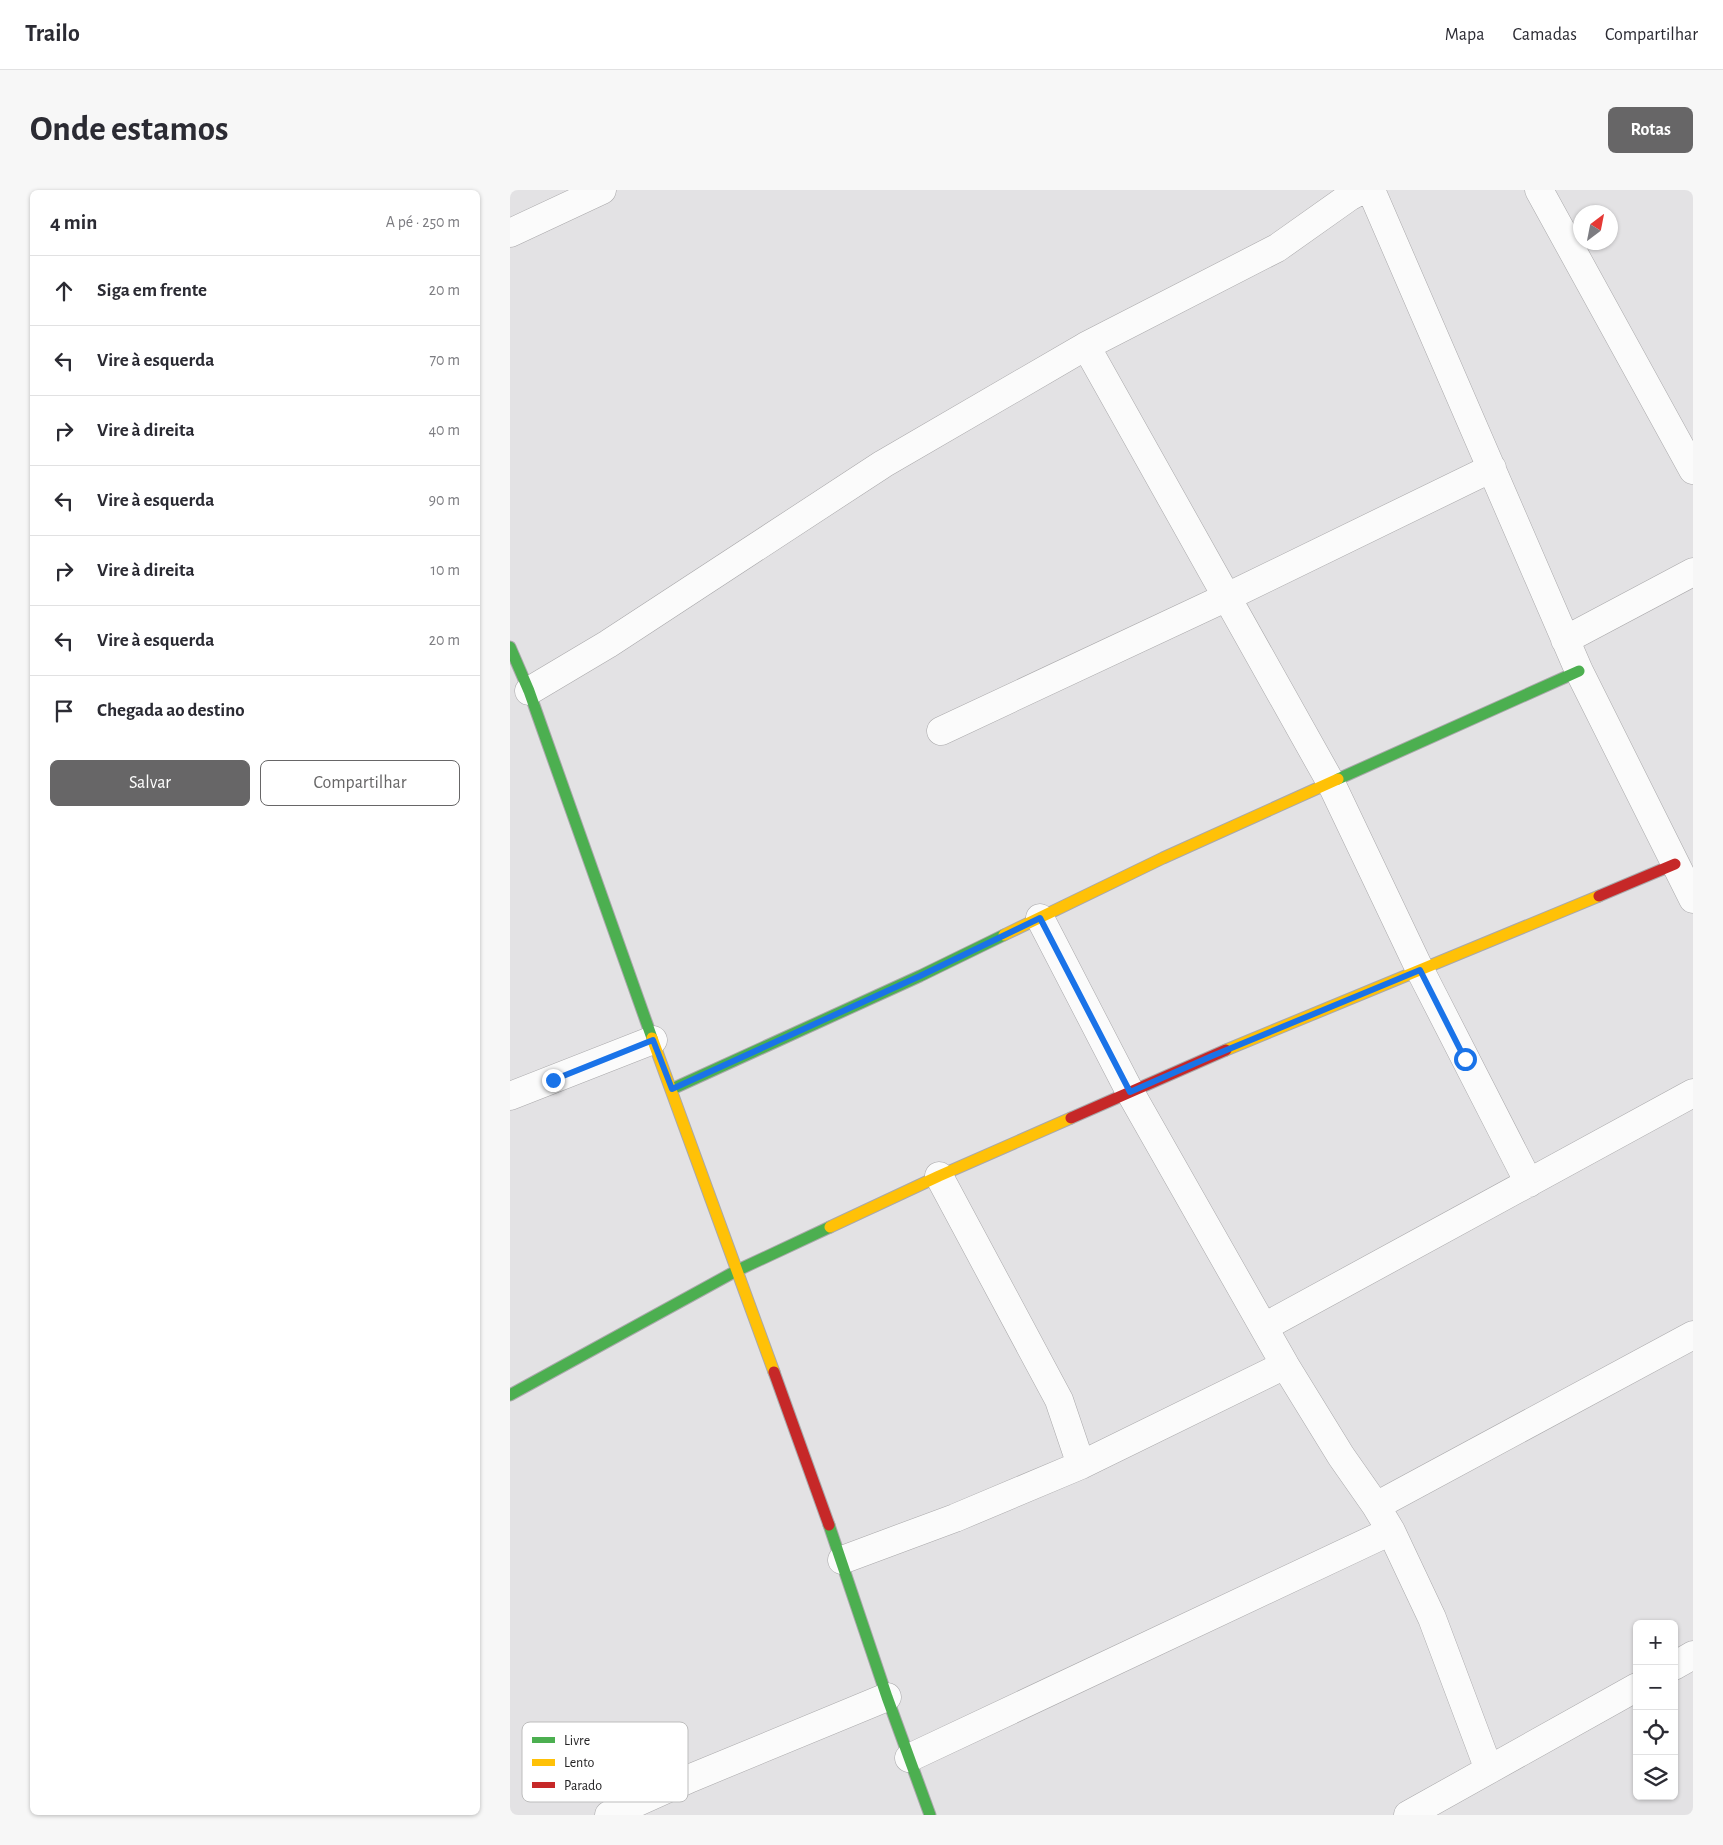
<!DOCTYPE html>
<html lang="pt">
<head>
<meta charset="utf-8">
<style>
	body { margin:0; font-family:"Alegreya Sans",sans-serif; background:#f7f7f7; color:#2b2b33 }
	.controls { position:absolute; right:15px; bottom:15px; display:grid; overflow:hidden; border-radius:8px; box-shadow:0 1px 4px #0004 }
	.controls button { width:45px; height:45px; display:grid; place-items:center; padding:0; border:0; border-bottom:1px solid #e1e1e2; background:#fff; color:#2b2b33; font:25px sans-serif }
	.compass { position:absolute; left:1063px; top:15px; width:45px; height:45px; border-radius:50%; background:#fff; box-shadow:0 1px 4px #0004; rotate:32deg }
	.stop { position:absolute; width:15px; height:15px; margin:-11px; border:4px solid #1a73e8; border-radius:50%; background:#fff }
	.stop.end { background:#1a73e8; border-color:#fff; box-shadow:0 1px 5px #0008 }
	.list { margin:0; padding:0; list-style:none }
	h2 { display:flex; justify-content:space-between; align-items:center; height:65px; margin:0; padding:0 20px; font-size:21px }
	h2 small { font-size:16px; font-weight:400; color:#7c7c81 }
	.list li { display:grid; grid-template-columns:32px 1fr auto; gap:15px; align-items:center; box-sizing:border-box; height:70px; padding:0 20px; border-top:1px solid #e1e1e2 }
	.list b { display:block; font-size:19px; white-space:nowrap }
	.list em { font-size:16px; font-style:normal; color:#7c7c81 }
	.actions { display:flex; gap:10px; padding:15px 20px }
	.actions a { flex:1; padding:11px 0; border:1px solid #676667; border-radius:8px; text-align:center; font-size:18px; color:#676667 }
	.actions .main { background:#676667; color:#fff }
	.icon { flex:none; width:28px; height:28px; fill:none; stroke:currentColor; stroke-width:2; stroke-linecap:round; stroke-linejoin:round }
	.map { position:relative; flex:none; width:1183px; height:1625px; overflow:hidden; border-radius:8px }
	header { display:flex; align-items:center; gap:30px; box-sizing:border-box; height:70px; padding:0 25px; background:#fff; border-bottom:1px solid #e1e1e2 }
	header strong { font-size:24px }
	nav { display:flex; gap:28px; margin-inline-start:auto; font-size:18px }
	.intro { display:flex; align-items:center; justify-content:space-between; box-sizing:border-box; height:120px; padding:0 30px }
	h1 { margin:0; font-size:35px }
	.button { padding:12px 22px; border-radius:8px; background:#676667; color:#fff; font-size:18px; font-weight:700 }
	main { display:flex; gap:30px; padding:0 30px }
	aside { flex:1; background:#fff; border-radius:8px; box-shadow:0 1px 4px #0004 }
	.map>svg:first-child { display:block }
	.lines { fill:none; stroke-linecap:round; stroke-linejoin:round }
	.street-casing { stroke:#a9a8aa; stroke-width:29 }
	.fast-casing { stroke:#a9a8aa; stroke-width:13 }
	.slow-casing { stroke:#a9a8aa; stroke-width:13 }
	.jam-casing { stroke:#a9a8aa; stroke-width:13 }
	.street { stroke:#fbfbfb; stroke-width:28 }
	.fast { stroke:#4caf50; stroke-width:11 }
	.slow { stroke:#ffc107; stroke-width:11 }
	.jam { stroke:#c62828; stroke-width:11 }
	.route { stroke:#1a73e8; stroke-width:6 }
	.key { fill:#fff; stroke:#bdbdbd; stroke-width:1 }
	.key-label { font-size:14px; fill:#242324 }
</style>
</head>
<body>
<header>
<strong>Trailo</strong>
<nav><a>Mapa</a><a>Camadas</a><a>Compartilhar</a></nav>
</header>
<div class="intro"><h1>Onde estamos</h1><a class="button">Rotas</a></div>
<main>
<aside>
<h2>4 min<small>A pé · 250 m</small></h2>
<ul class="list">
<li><svg class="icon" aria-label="ahead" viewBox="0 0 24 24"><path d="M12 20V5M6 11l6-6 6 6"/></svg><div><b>Siga em frente</b></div><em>20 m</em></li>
<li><svg class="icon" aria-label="left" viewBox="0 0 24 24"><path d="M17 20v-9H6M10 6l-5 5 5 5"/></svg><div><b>Vire à esquerda</b></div><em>70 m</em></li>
<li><svg class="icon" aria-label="right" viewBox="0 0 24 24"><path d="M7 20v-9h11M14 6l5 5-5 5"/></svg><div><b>Vire à direita</b></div><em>40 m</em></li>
<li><svg class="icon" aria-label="left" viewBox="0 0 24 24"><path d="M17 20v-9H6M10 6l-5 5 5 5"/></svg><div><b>Vire à esquerda</b></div><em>90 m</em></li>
<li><svg class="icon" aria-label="right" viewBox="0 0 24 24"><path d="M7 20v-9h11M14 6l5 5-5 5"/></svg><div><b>Vire à direita</b></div><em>10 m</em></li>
<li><svg class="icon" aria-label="left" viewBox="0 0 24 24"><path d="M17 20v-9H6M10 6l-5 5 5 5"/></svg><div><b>Vire à esquerda</b></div><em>20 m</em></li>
<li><svg class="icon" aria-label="arrive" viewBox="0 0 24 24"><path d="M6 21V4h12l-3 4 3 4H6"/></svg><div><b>Chegada ao destino</b></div></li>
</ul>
<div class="actions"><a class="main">Salvar</a><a>Compartilhar</a></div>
</aside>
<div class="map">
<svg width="1183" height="1625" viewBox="0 0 1183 1625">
	<rect width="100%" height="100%" fill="#e3e2e4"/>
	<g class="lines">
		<!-- street casing -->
		<g class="street-casing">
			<path id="street" d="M861 0 1069 481 1183 709
				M1029 0 1183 280
				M0 43 92 0
				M576 156 821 593 910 780 1019 993
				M1055 450 1183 382
				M19 501 98 454 373 274 576 156 767 58 839 7 852 0
				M431 541 717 407 982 278
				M530 728 620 902 775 1175 831 1266 866 1316 881 1341 922 1428 979 1580
				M0 906 143 850
				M429 986 549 1210 571 1275
				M754 1137 1183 903
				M866 1316 1183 1145
				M332 1370 445 1328 571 1275 775 1175
				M1164 1476 1183 1465
				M399 1568 881 1341
				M99 1625 181 1588 377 1507
				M898 1625 1127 1497"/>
		</g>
		<!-- fast casing -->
		<g class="fast-casing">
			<path id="fast" d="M0 457 19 501 142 848
				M828 589 1069 481
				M162 899 410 786 494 745
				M0 1205 226 1081 320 1037
				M319 1335 377 1507 420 1625"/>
		</g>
		<!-- slow casing -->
		<g class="slow-casing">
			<path id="slow" d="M494 745 653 668 828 589
				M142 848 264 1182
				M716 860 1089 706
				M320 1037 429 986 561 928"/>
		</g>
		<!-- jam casing -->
		<g class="jam-casing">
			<path id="jam" d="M1089 706 1165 674
				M561 928 716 860
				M264 1182 319 1335"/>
		</g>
		<!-- street -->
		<use href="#street" class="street"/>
		<!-- fast -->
		<use href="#fast" class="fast"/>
		<!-- slow -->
		<use href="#slow" class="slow"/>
		<!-- jam -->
		<use href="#jam" class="jam"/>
	</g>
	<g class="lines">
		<!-- route -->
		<path class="route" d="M43 890 143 850 162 899 410 786 530 728 620 902 702 866 910 780 955 869"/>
	</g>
	<!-- legend -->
	<rect x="12" y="1532" width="166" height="80" rx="8" class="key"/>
	<rect x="22" y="1547" width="23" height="6" fill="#4caf50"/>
	<rect x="22" y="1569" width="23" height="7" fill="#ffc107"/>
	<rect x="22" y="1592" width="23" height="6" fill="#c62828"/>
	<g class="key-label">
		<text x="54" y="1555">Livre</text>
		<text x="54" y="1577">Lento</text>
		<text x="54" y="1600">Parado</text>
	</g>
</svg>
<div class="controls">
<button>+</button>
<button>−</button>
<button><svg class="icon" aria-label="locate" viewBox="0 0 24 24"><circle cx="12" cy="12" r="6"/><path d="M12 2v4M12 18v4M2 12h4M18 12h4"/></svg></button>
<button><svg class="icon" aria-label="layers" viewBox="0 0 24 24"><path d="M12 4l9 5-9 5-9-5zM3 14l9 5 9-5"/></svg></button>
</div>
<svg class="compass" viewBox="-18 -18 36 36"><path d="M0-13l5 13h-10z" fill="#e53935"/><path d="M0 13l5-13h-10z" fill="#7c7c81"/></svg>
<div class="stop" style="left:955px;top:869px"></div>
<div class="stop end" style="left:43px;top:890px"></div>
</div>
</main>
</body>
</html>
